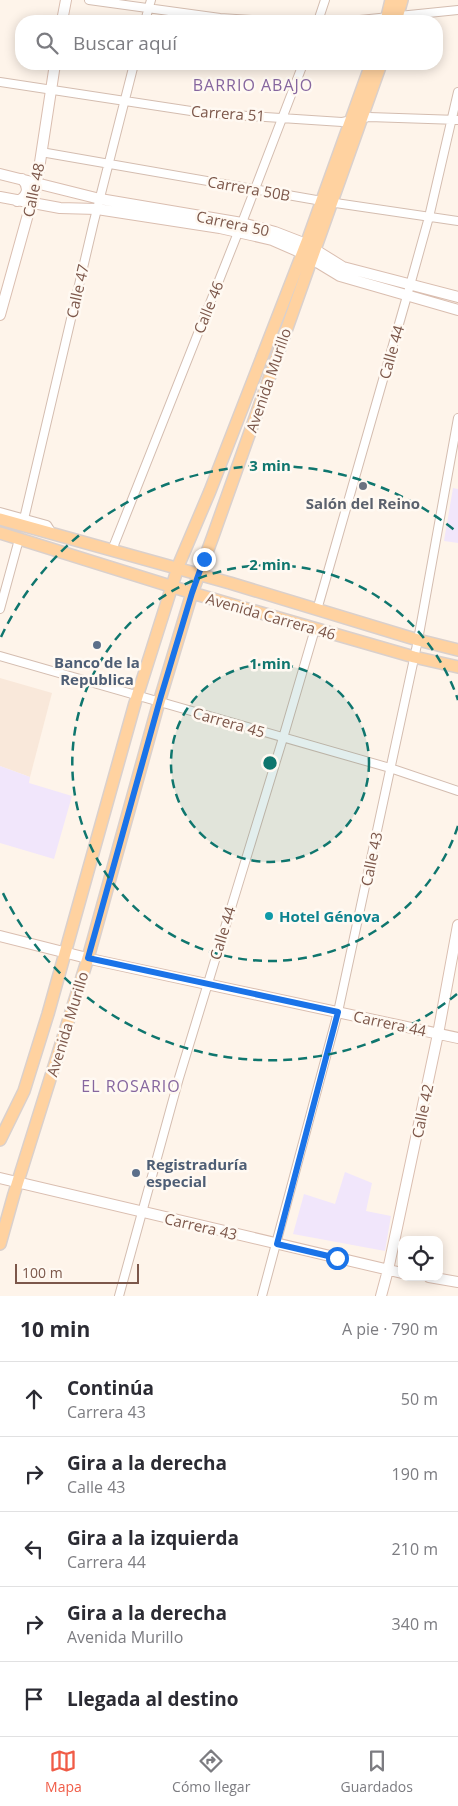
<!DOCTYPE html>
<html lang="es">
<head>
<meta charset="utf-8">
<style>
	body { margin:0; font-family:"Open Sans",sans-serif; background:#f2f2f3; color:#2b2b33 }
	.controls { position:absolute; right:15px; bottom:15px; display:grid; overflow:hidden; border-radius:10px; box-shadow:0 2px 12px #0003 }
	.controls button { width:45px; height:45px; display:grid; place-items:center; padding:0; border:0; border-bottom:1px solid #e1e1e2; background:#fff; color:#2b2b33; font:25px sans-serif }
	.scale { position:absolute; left:15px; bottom:12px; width:124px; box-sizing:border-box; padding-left:5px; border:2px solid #7c574a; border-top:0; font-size:14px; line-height:18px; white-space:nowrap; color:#7c574a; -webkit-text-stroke:4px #fff9f2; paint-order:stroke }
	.stop { position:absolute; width:15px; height:15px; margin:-11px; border:4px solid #1a73e8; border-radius:50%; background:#fff }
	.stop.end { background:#1a73e8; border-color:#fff; box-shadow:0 1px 5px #0008 }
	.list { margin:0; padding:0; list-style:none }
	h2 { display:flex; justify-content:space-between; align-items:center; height:65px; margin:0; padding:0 20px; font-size:21px }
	h2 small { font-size:16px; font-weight:400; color:#7c7c81 }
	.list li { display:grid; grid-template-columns:32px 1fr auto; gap:15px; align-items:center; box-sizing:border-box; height:75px; padding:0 20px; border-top:1px solid #e1e1e2 }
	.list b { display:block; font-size:19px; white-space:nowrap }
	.list p { margin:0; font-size:16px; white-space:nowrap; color:#7c7c81 }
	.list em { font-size:16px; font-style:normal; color:#7c7c81 }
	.icon { flex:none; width:28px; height:28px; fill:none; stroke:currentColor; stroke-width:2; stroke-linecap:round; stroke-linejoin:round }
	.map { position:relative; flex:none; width:458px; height:1296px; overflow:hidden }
	.search { position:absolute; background:#fff; box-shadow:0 2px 12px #0003; left:15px; right:15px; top:15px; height:55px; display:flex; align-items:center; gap:12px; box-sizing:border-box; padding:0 18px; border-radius:20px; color:#7c7c81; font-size:19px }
	.sheet { height:440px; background:#fff }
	nav { display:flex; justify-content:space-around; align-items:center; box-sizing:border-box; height:70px; border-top:1px solid #e1e1e2; background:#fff; font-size:14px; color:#7c7c81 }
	nav a { display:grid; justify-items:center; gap:2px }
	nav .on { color:#f05c47 }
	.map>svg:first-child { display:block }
	.residential { fill:#f9e8da }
	.education { fill:#f1e6fb }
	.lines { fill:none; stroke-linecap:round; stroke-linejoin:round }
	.street-casing { stroke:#d4bdb0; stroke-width:10 }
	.secondary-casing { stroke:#dabeb0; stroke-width:12 }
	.primary-casing { stroke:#dad0cc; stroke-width:14 }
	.street { stroke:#fff; stroke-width:8 }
	.secondary { stroke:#fff; stroke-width:10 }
	.primary { stroke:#ffd2a0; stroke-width:11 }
	.route { stroke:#1a73e8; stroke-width:6 }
	.ring { fill:none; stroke:#0f766e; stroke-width:2.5; stroke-dasharray:9 6 }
	.worship-dot { fill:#6b7280; stroke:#fff9f2; stroke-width:2 }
	.service-dot { fill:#5c6f8a; stroke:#fff9f2; stroke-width:2 }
	.culture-dot { fill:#0f9aa8; stroke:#fff9f2; stroke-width:2 }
	.labels { text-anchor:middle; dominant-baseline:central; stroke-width:5; stroke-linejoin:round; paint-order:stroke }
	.street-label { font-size:15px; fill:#7c574a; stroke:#fff9f2 }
	.worship-label { font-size:15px; font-weight:bold; fill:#5b616d; stroke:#fff9f2 }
	.service-label { font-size:15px; font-weight:bold; fill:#4e5e75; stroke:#fff9f2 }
	.culture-label { font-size:15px; font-weight:bold; fill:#0d838f; stroke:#fff9f2; text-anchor:start }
	.neighbourhood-label { font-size:16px; letter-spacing:1px; fill:#86669f; stroke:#fff9f2 }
	.centre { fill:#0f766e; stroke:#fff9f2; stroke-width:2.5 }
	.ring-label { font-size:15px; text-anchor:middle; font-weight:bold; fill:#0f766e; stroke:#fff9f2; stroke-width:5; stroke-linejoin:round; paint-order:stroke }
</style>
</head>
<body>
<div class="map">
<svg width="458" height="1296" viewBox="0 0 458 1296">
	<rect width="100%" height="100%" fill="#fef4ea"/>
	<!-- residential -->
	<path class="residential" d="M0 678 52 693 30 777 0 766Z"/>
	<!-- education -->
	<path class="education" d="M453 488 458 489V543L444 541Z
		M0 766 30 777 29 783 72 796 54 859 0 843Z
		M345 1172 372 1183 366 1211 391 1216 385 1251 293 1234 304 1194 335 1204Z"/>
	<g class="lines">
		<!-- street casing -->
		<g class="street-casing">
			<path id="street" d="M89 0 220 18 269 21
				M145 21 151 0
				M318 21 325 0
				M350 21 458 10
				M0 82 204 113 342 122 369 117 458 120
				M41 152 322 201 458 221
				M0 512 47 525 52 533
				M24 519 94 221 134 64
				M112 550 243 220 303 64
				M0 609 18 543
				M317 610 407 296 429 217 458 92
				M0 656 390 768 458 791
				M119 1296 179 1078 283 738 315 629
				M262 1296 338 1012 418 640 458 418"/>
		</g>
		<!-- secondary casing -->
		<g class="secondary-casing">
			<path id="secondary" d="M62 21 66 0
				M0 174 100 199 242 223 275 232 306 244 343 267 458 297
				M0 197 60 208 97 209 220 228 251 235 272 240 302 253 340 276 458 310
				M17 201C28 197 30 187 22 179
				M0 315 37 182 55 64
				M0 936 95 960 458 1038
				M0 1178 402 1273
				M429 1277 458 1282
				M381 1296 388 1270 438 1034 458 925"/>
		</g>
		<!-- primary casing -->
		<g class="primary-casing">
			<path id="primary" d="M386 21 391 0
				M396 21 402 0
				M0 519 230 583 418 640 458 650
				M0 533 199 595 414 657 458 667
				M0 1140 24 1091 48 1014 135 703 179 564 210 491 308 239 371 64
				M0 1244 14 1194 88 958 157 709 192 593 213 536 381 64"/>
		</g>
		<!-- street -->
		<use href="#street" class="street"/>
		<!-- secondary -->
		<use href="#secondary" class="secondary"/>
		<!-- primary -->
		<use href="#primary" class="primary"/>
	</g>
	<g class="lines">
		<!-- route -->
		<path class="route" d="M204 559 192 593 161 696 88 958 338 1012 277 1244 337 1258"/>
	</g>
	<!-- distance rings -->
	<circle cx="270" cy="763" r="99" fill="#0f766e" fill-opacity=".12"/>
	<g class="ring">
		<circle cx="270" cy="763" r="99"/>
		<path d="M458 826A198 198 0 1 1 458 700"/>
		<path d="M457 994A297 297 0 0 1 1 889M1 637A297 297 0 0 1 457 532"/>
	</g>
	<!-- markers -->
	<circle class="worship-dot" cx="363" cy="486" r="5"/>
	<g class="service-dot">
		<circle cx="97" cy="645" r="5"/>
		<circle cx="136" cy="1173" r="5"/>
	</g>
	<circle class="culture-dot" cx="269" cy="916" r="5"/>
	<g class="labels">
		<!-- street labels -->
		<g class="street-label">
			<text transform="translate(228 113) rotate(4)">Carrera 51</text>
			<text transform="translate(249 188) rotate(10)">Carrera 50B</text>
			<text transform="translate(33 190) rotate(-78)">Calle 48</text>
			<text transform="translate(233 223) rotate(12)">Carrera 50</text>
			<text transform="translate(77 291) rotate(-77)">Calle 47</text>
			<text transform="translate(208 307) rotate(-68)">Calle 46</text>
			<text transform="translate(391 352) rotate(-74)">Calle 44</text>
			<text transform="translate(268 380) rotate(-71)">Avenida Murillo</text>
			<text transform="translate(271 616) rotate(16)">Avenida Carrera 46</text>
			<text transform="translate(229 722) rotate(16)">Carrera 45</text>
			<text transform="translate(371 859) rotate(-78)">Calle 43</text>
			<text transform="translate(222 933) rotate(-73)">Calle 44</text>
			<text transform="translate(390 1023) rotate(12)">Carrera 44</text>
			<text transform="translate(67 1024) rotate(-73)">Avenida Murillo</text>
			<text transform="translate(422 1111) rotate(-78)">Calle 42</text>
			<text transform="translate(201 1226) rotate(13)">Carrera 43</text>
		</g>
		<!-- worship labels -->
		<g class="worship-label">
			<text x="363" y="503">Salón del Reino</text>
		</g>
		<!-- service labels -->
		<g class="service-label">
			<text x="97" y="662">Banco de la<tspan x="97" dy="17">Republica</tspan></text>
			<text x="146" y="1164" text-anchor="start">Registraduría<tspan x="146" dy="17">especial</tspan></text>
		</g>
		<!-- culture labels -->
		<g class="culture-label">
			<text x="279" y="916">Hotel Génova</text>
		</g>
		<!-- neighbourhood labels -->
		<g class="neighbourhood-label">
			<text x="253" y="85">BARRIO ABAJO</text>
			<text x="131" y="1086">EL ROSARIO</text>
		</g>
	</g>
	<circle cx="270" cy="763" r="8" class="centre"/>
	<g class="ring-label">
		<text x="270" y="471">3 min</text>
		<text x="270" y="570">2 min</text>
		<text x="270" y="669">1 min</text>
	</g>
</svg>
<div class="controls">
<button><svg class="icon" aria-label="locate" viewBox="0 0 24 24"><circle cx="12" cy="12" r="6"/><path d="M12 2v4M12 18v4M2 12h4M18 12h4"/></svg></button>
</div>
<div class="scale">100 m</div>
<div class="stop" style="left:337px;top:1258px"></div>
<div class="stop end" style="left:204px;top:559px"></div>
<div class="search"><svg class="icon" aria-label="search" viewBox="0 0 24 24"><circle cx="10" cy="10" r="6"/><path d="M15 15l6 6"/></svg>Buscar aquí</div>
</div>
<section class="sheet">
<h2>10 min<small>A pie · 790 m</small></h2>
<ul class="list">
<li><svg class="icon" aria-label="ahead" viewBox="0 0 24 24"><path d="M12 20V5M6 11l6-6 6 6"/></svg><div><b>Continúa</b><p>Carrera 43</p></div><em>50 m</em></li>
<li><svg class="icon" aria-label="right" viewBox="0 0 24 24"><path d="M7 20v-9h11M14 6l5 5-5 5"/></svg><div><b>Gira a la derecha</b><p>Calle 43</p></div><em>190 m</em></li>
<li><svg class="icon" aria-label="left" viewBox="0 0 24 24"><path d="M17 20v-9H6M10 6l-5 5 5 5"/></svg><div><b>Gira a la izquierda</b><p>Carrera 44</p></div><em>210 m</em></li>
<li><svg class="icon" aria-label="right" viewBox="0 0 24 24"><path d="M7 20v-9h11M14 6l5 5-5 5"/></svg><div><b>Gira a la derecha</b><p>Avenida Murillo</p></div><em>340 m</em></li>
<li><svg class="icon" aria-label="arrive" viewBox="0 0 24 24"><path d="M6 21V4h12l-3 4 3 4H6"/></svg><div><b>Llegada al destino</b></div></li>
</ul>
</section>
<nav>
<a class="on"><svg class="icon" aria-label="map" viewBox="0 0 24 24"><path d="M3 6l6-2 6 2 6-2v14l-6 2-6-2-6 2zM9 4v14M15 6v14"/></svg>Mapa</a>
<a><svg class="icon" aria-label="directions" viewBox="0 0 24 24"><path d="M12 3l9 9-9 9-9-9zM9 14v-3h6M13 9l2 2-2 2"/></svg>Cómo llegar</a>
<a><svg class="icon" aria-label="saved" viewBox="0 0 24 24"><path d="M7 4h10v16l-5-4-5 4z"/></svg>Guardados</a>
</nav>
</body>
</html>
